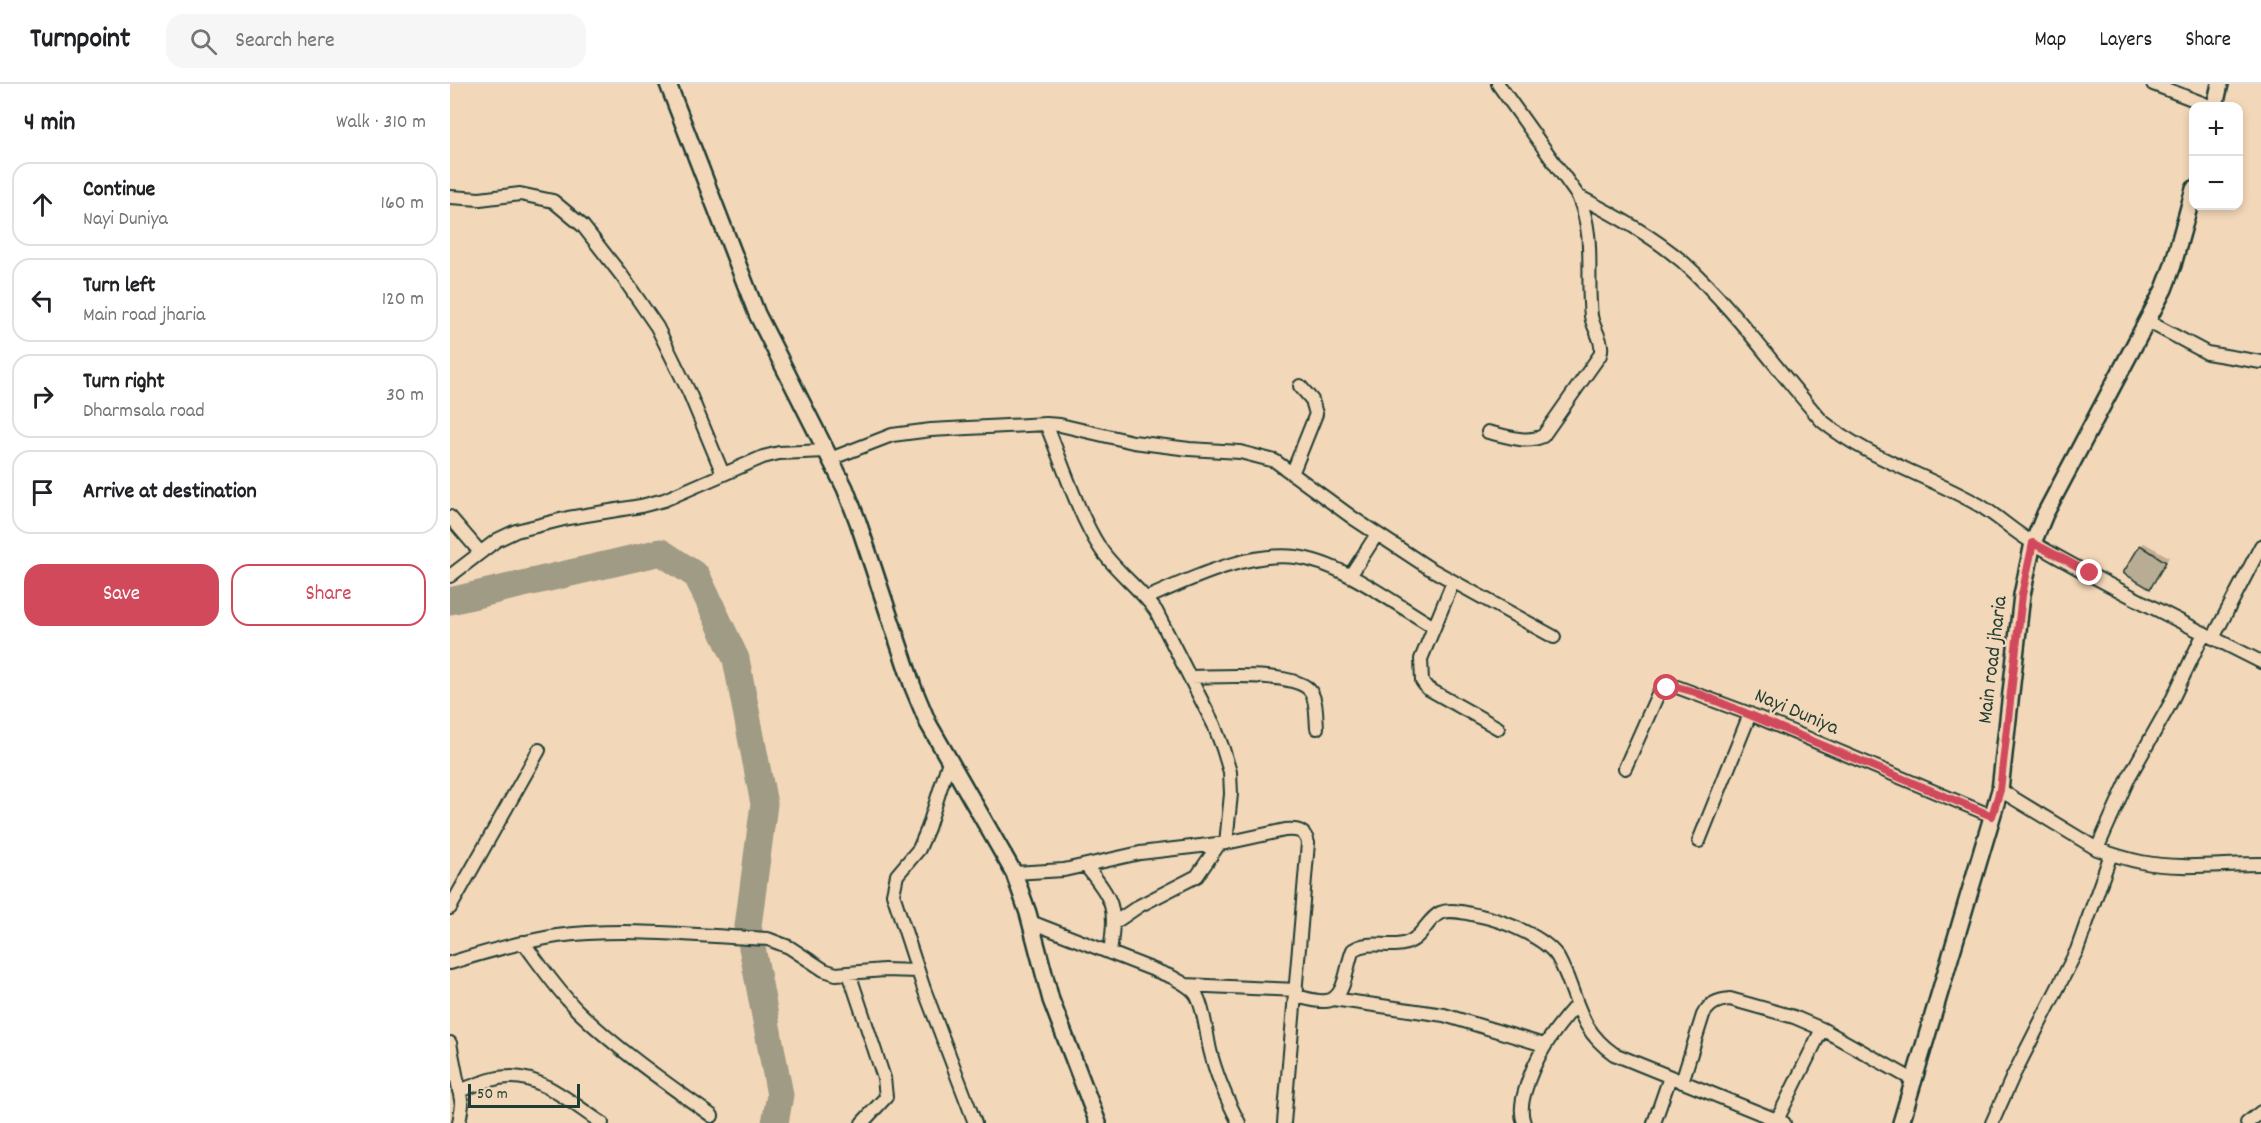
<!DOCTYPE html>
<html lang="en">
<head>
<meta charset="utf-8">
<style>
	body { margin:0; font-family:Dekko,sans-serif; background:#f6f6f6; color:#202124 }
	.controls { position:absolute; right:18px; top:18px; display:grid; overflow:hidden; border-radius:12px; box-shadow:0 3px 9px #0003 }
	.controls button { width:54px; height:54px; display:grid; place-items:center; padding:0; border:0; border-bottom:2px solid #e0e0e0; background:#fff; color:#202124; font:30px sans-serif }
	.scale { position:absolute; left:18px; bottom:15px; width:112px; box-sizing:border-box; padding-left:6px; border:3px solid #1f3d34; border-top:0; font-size:16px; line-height:21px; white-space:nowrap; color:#1f3d34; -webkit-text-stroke:4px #f3d7b9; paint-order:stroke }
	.stop { position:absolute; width:18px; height:18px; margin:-14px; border:4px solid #d1495b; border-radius:50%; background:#fff }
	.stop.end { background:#d1495b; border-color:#fff; box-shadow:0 2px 6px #0008 }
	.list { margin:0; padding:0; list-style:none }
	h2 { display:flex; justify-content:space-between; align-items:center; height:78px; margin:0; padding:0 24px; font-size:26px }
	h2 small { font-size:20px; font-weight:400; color:#757577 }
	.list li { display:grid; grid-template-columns:39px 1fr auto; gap:18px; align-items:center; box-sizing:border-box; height:84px; margin:0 12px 12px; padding:0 12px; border:2px solid #e0e0e0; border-radius:18px }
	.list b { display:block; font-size:22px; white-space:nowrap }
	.list p { margin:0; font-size:20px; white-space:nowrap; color:#757577 }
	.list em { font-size:20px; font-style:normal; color:#757577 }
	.actions { display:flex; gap:12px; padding:18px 24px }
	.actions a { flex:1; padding:14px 0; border:2px solid #d1495b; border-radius:18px; text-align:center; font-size:21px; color:#d1495b }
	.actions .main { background:#d1495b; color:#fff }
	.icon { flex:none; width:33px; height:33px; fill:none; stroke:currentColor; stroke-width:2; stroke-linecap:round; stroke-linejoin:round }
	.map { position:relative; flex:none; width:1811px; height:1039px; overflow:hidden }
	header { display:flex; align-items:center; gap:36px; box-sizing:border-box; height:84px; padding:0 30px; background:#fff; border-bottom:2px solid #e0e0e0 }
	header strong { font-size:28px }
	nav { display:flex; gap:33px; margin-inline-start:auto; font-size:21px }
	.search { width:420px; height:54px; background:#f6f6f6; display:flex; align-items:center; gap:15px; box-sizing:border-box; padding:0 21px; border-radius:18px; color:#757577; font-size:22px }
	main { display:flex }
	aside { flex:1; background:#fff }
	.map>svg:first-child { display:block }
	.shadow { fill:#0003 }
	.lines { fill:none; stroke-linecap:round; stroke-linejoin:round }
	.river { stroke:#9f9b84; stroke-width:27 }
	.building { fill:#b8ac94; stroke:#1f3d34; stroke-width:1.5 }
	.minor-casing { stroke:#1f3d34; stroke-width:16 }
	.tertiary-casing { stroke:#1f3d34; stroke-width:20 }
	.minor { stroke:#f3d7b9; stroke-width:12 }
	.tertiary { stroke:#f3d7b9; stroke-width:15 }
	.route { stroke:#d1495b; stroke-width:8 }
	.labels { text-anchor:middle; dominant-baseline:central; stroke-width:4.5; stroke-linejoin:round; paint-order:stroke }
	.street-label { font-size:21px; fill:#1f3d34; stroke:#f3d7b9 }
</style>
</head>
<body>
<header>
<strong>Turnpoint</strong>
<div class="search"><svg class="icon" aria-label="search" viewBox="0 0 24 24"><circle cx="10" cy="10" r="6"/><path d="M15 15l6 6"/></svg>Search here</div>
<nav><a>Map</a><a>Layers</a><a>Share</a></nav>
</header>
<main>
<aside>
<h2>4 min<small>Walk · 310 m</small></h2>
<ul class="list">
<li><svg class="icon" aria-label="ahead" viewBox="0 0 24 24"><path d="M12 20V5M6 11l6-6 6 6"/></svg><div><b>Continue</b><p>Nayi Duniya</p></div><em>160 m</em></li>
<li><svg class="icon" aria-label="left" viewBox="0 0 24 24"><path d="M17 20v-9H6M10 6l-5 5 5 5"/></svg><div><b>Turn left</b><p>Main road jharia</p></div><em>120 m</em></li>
<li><svg class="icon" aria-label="right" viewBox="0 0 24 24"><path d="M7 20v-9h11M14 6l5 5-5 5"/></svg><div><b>Turn right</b><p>Dharmsala road</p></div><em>30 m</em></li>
<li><svg class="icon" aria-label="arrive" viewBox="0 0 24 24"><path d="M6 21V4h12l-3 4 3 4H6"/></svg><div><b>Arrive at destination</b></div></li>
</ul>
<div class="actions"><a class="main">Save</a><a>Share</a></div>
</aside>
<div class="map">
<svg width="1811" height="1039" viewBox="0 0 1811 1039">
	<rect width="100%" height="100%" fill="#f3d7b9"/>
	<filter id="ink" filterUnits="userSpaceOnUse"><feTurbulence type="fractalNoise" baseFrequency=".0167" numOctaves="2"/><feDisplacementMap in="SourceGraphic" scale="12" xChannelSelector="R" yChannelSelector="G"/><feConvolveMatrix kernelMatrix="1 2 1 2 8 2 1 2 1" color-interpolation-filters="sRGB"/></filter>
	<g filter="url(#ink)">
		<!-- shadow -->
		<path class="shadow" d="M1694 459 1719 473 1703 500 1691 462Z"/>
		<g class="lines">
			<!-- river -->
			<path class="river" d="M0 517 211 468 247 492 286 575 314 720 298 842 330 1011 325 1039"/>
		</g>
		<!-- building -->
		<path class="building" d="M1690 461 1716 478 1700 505 1673 489Z"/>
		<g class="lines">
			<!-- minor casing -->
			<g class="minor-casing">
				<path id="minor" d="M1703 0 1760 22
					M1128 112C1165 131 1201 151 1233 178 1285 225 1326 285 1372 337 1419 375 1477 391 1529 421 1548 432 1565 449 1585 460 1657 502 1736 540 1811 578
					M0 113 30 115 70 110 103 117 133 142 172 192 207 243 239 308 273 390
					M1697 237 1757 269 1811 278
					M596 340C612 378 628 430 650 464 665 487 690 504 706 527L764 641 773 665 780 688 781 710 776 759
					M1038 348C1056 352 1076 360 1093 352L1150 271C1155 258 1143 245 1141 232 1136 190 1146 153 1128 112L1048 0
					M380 375 442 351 481 346 596 340 610 341 683 358 739 365 790 368 825 377 903 434 979 484 1104 553
					M842 390 866 330 862 316 850 302
					M0 433 30 468
					M0 492 47 456 66 447 118 434 191 422 214 416 313 373 329 369 376 367
					M900 492 927 450
					M1003 498 971 575 972 597 977 604 1048 644
					M697 514C740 495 798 467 846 473 893 479 943 519 984 543
					M1763 554 1811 462
					M740 593C764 593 848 586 861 608 867 618 866 633 867 644
					M499 677 478 744 469 765 447 791 443 810 474 905 525 1039
					M1175 684 1208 610 1217 604 1227 603 1300 630 1542 732
					M1550 706 1647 765C1661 770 1676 775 1691 778 1729 786 1772 780 1811 780
					M1249 757 1300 630
					M1647 765 1679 693 1719 622 1754 549
					M636 782C665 819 666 822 660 869
					M564 789 614 786 690 769 776 759 835 746C847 745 855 746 858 759L834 1039
					M0 824 89 666
					M581 838 722 893C731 898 742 903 747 912 755 928 756 949 760 966 766 991 777 1016 789 1039
					M664 839 689 822 747 792 769 760
					M73 858C91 882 107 906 128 927 168 966 216 999 262 1032
					M0 879C35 868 70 858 107 852 172 843 251 852 318 855L339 863 374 886 386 890 434 886 468 887
					M399 889 434 994 436 1013 412 1039
					M736 901 847 906
					M846 912C855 914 866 918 875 917 896 917 896 881 903 866 920 854 943 867 961 857 973 851 978 835 990 829 1002 824 1019 830 1031 832 1054 837 1094 853 1107 872 1111 879 1114 886 1117 893 1130 926 1133 948 1164 970L1334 1039
					M883 915 994 931 1094 961
					M0 959 12 1021 9 1039
					M1232 998 1253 931C1259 920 1267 916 1280 915L1344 933 1372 945 1465 997
					M9 1007C26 1001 42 993 60 993 93 992 125 1022 152 1039
					M1327 1036 1372 945
					M1074 1039C1070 1029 1072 1017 1075 1007 1085 972 1103 947 1127 920
					M1204 1039 1220 993
					M1542 1039 1563 992 1627 866 1661 770
					M1797 1039 1811 1028"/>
			</g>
			<!-- tertiary casing -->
			<g class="tertiary-casing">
				<path id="tertiary" d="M218 0 307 230 395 404 408 438 463 603 478 639 564 789 578 829 601 916 648 1039
					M1765 22 1770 0
					M1451 1039 1550 706 1572 511 1583 459 1595 430 1714 205 1723 181 1744 105"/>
			</g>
			<!-- minor -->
			<use href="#minor" class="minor"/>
			<!-- tertiary -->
			<use href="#tertiary" class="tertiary"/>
		</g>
	</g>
	<g class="lines" filter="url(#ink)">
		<!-- route -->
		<path class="route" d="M1217 604 1227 603 1245 608 1542 732 1550 706 1572 511 1583 459 1640 489"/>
	</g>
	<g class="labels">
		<!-- street labels -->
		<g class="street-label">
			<text transform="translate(1544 576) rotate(-83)">Main road jharia</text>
			<text transform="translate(1346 629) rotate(23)">Nayi Duniya</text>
		</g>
	</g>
</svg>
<div class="controls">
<button>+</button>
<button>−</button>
</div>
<div class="scale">50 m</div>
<div class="stop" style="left:1217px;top:604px"></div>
<div class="stop end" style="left:1640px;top:489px"></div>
</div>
</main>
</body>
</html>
